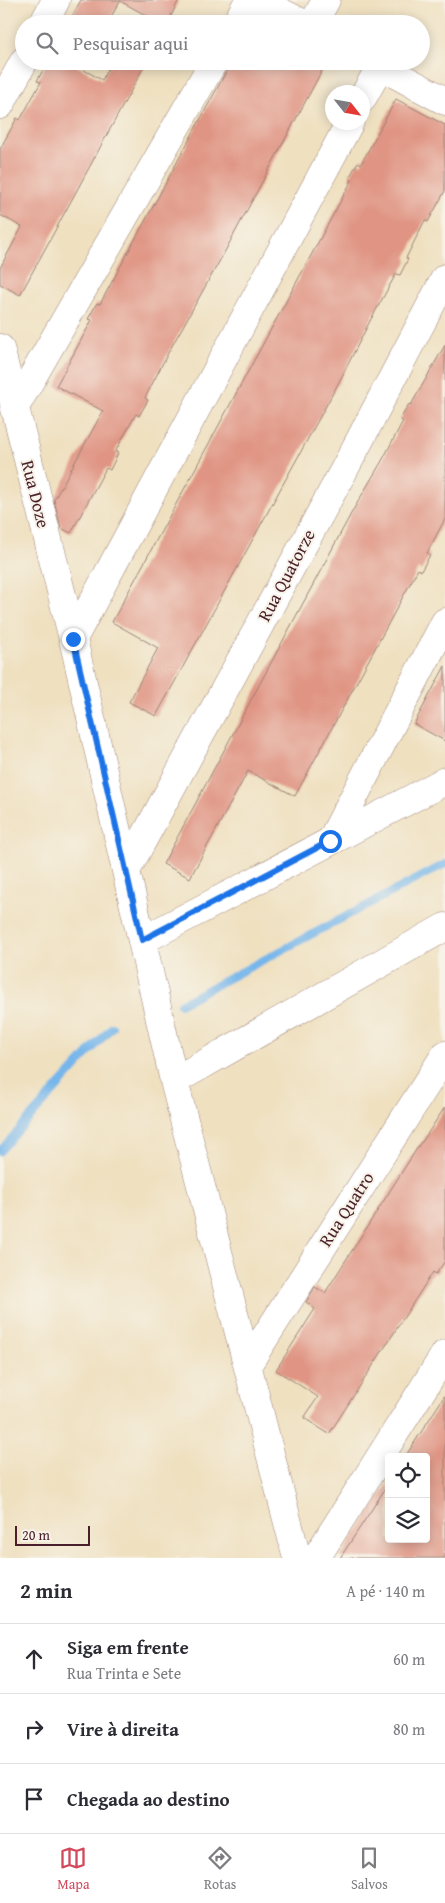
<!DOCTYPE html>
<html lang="pt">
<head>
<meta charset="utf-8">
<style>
	body { margin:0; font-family:"Gentium Book Plus",serif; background:#f7f7f7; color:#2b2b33 }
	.controls { position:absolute; right:15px; bottom:15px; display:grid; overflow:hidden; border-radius:5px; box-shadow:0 2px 12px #0003 }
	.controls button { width:45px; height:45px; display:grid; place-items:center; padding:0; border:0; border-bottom:1px solid #e1e1e2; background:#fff; color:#2b2b33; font:25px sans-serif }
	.compass { position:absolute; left:325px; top:85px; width:45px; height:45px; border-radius:50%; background:#fff; box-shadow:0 2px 12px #0003; rotate:121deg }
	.scale { position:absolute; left:15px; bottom:12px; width:75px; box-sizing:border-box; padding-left:5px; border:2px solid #4a1f2b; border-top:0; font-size:14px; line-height:18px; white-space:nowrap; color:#4a1f2b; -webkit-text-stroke:4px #f7f3e8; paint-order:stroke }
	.stop { position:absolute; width:15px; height:15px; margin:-11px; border:4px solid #1a73e8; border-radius:50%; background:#fff }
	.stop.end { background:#1a73e8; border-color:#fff; box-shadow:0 1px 5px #0008 }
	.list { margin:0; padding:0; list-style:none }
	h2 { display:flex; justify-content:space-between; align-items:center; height:65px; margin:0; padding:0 20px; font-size:21px }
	h2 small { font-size:16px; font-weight:400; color:#7c7c81 }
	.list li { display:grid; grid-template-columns:32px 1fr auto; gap:15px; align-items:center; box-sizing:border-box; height:70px; padding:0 20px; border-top:1px solid #e1e1e2 }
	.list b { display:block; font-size:19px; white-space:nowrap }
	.list p { margin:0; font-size:16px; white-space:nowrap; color:#7c7c81 }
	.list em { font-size:16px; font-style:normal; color:#7c7c81 }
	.icon { flex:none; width:28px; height:28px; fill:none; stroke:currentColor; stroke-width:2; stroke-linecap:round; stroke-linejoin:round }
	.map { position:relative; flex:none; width:445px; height:1558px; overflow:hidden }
	.search { position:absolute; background:#fff; box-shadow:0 2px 12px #0003; left:15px; right:15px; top:15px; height:55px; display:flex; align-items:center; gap:12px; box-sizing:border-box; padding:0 18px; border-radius:28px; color:#7c7c81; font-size:19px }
	.sheet { height:275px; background:#fff }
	nav { display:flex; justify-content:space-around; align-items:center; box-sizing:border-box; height:70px; border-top:1px solid #e1e1e2; background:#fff; font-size:14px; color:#7c7c81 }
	nav a { display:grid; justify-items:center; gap:2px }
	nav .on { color:#d1495b }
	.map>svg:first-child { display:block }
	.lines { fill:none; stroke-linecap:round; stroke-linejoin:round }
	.stream { stroke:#76b6ea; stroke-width:8 }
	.building { fill:#e09584 }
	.minor-casing { stroke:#9c8076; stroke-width:29 }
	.minor { stroke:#fff; stroke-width:28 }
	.route { stroke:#1a73e8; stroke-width:6 }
	.labels { text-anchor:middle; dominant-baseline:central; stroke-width:4; stroke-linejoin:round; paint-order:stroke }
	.street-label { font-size:18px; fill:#4a1f2b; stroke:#f7f3e8 }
</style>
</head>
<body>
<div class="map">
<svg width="445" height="1558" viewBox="0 0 445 1558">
	<rect width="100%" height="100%" fill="#f7f3e8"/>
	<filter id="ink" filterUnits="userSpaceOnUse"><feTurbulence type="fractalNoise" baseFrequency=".02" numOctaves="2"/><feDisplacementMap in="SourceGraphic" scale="10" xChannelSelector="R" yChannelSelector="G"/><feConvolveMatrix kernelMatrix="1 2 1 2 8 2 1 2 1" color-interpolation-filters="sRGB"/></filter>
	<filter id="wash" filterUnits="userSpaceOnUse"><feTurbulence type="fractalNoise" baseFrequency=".0096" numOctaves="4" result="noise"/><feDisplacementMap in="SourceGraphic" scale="20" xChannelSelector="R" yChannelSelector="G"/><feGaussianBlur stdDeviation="1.12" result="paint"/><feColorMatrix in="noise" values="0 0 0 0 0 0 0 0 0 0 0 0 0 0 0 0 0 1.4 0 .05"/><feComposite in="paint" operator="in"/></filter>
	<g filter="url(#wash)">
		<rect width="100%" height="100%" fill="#efe0c0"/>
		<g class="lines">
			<!-- stream -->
			<path class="stream" d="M180 1004 445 864
				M0 1151 112 1027"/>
		</g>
		<g id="blocks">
			<!-- building -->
			<path class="building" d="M81 0H179L167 24H162L120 1 107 24H68Z
				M48 61H68L102 80 112 61H147L20 295 0 284V268L22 227 0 215V149L17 118 20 120 41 82 37 81Z
				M232 61H323L326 63 224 253 168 353 145 398 148 400 139 416 136 414 115 452 118 453 110 470 106 468 71 533 61 528 54 500 103 411 56 386 92 320 88 319 97 303 100 304Z
				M396 99 445 125V191L428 222 425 220 406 258 408 259 400 275 396 274 370 321 339 382 156 716 129 702 158 648 112 622 352 180 349 178 358 162 361 164Z
				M445 345V519L427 553 430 555 421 571 418 569 295 796 248 771 190 878 163 864 352 512 383 459 403 421 400 420 409 404 411 405Z
				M445 666V741L414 724Z
				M445 1107V1261L436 1274 433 1272 329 1434 304 1418 318 1397 276 1370 315 1309 306 1302 315 1287 325 1293 421 1142H422Z
				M445 1395V1558H340L389 1483V1539H426V1457H405Z"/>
		</g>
	</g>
	<g filter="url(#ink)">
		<use href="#blocks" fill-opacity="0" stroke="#9c8076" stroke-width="1"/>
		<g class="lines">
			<!-- minor casing -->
			<g class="minor-casing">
				<path id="minor" d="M257 0 304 24
					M43 24 56 0
					M236 24 249 0
					M313 24 326 0
					M371 61 445 101
					M362 99 380 67
					M0 105 24 61
					M0 348 73 639 174 1081 297 1558
					M14 409 214 61
					M73 639 350 122
					M331 841 445 622
					M126 871 344 470 445 278
					M143 940 445 781
					M174 1081 445 927
					M248 1364 445 1055
					M316 1558 445 1354"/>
			</g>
			<!-- minor -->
			<use href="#minor" class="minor"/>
		</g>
	</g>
	<g class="lines" filter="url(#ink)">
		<!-- route -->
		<path class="route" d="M73 639 142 940 330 841"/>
	</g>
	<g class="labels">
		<!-- street labels -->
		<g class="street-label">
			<text transform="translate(36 494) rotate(76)">Rua Doze</text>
			<text transform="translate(286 575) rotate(-62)">Rua Quatorze</text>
			<text transform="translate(346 1209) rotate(-57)">Rua Quatro</text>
		</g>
	</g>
</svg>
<div class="controls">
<button><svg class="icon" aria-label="locate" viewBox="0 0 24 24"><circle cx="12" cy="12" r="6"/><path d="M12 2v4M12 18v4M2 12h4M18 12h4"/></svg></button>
<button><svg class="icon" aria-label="layers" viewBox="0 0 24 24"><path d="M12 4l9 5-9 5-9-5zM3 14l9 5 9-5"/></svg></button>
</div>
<svg class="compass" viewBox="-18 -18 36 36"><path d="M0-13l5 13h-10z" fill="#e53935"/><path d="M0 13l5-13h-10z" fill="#7c7c81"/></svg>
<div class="scale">20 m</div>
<div class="stop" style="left:330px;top:841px"></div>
<div class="stop end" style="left:73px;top:639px"></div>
<div class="search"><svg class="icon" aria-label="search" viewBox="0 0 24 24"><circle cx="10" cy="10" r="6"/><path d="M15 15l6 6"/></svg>Pesquisar aqui</div>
</div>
<section class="sheet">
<h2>2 min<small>A pé · 140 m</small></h2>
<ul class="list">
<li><svg class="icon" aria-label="ahead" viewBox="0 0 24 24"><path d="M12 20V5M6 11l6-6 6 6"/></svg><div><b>Siga em frente</b><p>Rua Trinta e Sete</p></div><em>60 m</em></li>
<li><svg class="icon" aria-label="right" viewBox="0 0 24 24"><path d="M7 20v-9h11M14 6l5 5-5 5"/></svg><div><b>Vire à direita</b></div><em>80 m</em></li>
<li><svg class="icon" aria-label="arrive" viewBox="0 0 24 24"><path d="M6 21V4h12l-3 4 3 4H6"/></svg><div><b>Chegada ao destino</b></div></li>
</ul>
</section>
<nav>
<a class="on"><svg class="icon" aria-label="map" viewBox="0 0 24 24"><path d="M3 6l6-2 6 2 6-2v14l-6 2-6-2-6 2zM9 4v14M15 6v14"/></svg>Mapa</a>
<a><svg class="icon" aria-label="directions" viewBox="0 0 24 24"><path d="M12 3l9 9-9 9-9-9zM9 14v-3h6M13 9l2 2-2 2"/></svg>Rotas</a>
<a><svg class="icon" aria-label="saved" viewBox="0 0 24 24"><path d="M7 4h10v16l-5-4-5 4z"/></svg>Salvos</a>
</nav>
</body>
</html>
